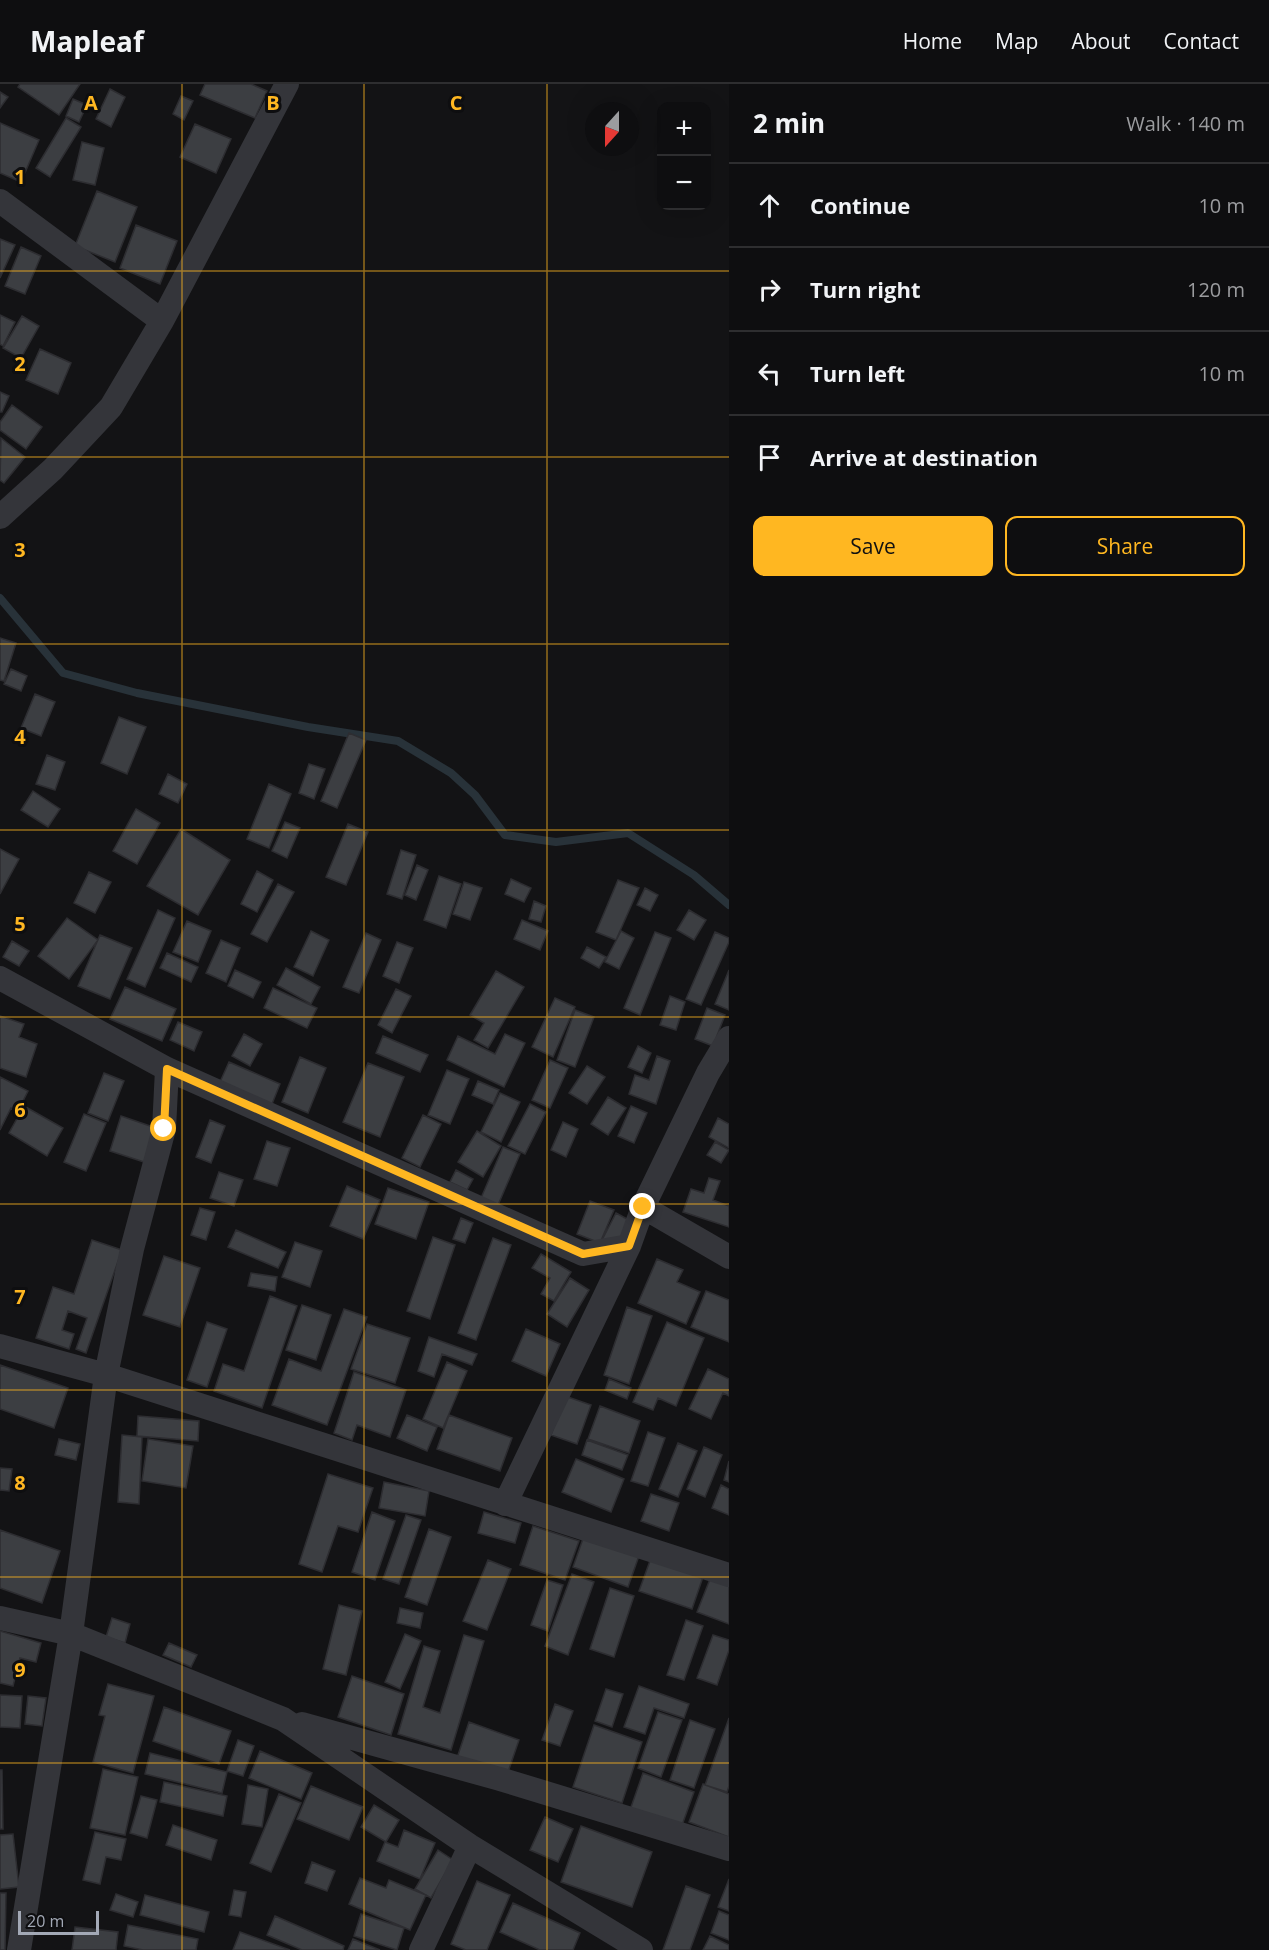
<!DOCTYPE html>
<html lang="en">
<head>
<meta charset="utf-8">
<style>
	body { margin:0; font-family:"Open Sans",sans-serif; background:#1c1c1e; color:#f1f3f6 }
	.controls { position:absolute; right:18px; top:18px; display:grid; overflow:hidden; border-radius:12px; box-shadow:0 6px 24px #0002 }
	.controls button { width:54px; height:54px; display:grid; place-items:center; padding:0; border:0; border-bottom:2px solid #2e2e30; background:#0e0e10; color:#f1f3f6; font:30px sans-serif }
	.compass { position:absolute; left:585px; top:18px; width:54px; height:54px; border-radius:50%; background:#0e0e10; box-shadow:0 6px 24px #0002; rotate:201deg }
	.scale { position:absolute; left:18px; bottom:15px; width:81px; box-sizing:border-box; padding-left:6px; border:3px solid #a3a9b6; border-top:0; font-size:16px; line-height:21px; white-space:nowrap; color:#a3a9b6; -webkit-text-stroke:4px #0e0e10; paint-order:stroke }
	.stop { position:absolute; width:18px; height:18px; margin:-14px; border:4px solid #ffb721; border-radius:50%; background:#fff }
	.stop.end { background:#ffb721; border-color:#fff; box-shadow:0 2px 6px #0008 }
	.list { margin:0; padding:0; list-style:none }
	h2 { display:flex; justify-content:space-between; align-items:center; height:78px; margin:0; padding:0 24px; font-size:26px }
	h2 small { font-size:20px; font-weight:400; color:#9b9c9f }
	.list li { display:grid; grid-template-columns:39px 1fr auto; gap:18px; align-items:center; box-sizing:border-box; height:84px; padding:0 24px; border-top:2px solid #2e2e30 }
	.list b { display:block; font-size:22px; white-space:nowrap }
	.list em { font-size:20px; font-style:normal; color:#9b9c9f }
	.actions { display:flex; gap:12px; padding:18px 24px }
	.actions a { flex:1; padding:14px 0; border:2px solid #ffb721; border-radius:12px; text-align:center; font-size:21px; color:#ffb721 }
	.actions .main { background:#ffb721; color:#111 }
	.icon { flex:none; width:33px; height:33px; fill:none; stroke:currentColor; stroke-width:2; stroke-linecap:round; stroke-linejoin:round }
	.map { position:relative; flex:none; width:729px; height:1866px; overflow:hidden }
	header { display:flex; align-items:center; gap:36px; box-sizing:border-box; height:84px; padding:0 30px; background:#0e0e10; border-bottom:2px solid #2e2e30 }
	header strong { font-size:28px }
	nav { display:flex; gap:33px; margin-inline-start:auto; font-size:21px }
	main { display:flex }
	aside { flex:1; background:#0e0e10 }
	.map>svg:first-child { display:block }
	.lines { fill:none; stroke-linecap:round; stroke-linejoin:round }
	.stream { stroke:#283239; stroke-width:8 }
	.building { fill:#3c3e42; stroke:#2d2d31; stroke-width:1.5 }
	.minor { stroke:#34353a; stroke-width:24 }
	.route { stroke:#ffb721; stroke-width:8 }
	.grid { fill:none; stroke:#ffb721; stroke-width:1.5; stroke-opacity:0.55 }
	.grid-label { font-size:20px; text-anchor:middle; font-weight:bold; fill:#ffb721; stroke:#0e0e10; stroke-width:6; stroke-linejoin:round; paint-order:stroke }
</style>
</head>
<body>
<header>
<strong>Mapleaf</strong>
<nav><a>Home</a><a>Map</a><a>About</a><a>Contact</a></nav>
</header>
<main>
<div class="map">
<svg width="729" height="1866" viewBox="0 0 729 1866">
	<rect width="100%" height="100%" fill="#131315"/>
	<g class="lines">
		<!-- stream -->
		<path class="stream" d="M0 514 63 589 137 609 308 643 398 657 451 689 475 711 505 751 556 758 628 749 694 791 729 821"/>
	</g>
	<!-- building -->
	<path class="building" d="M20 0H80L59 31 18 3Z
		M205 0H251L267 7 255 34 200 11Z
		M110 5 125 13 111 43 96 35Z
		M0 8 8 13 0 24Z
		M181 12 193 17 184 36 173 30Z
		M73 15 87 21 79 38 66 32Z
		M66 34 81 43 50 93 36 84Z
		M0 39 39 56 21 98 0 89Z
		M195 40 231 55 216 89 180 73Z
		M82 58 104 64 95 101 73 96Z
		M97 107 137 123 115 178 75 162Z
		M136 141 177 157 160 200 120 184Z
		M0 155 15 161 0 194Z
		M21 163 41 172 25 210 5 202Z
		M0 231 15 238 3 262 0 260Z
		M22 232 39 242 21 274 3 264Z
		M40 265 71 279 58 310 26 296Z
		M0 308 9 312 2 328H0Z
		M12 321 42 343 26 365 0 346V338Z
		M1 354 25 373 4 399 0 396Z
		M0 554 16 559 4 597 0 596Z
		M11 585 27 592 21 607 4 600Z
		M35 610 55 618 41 652 21 644Z
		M119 633 146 643 127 690 101 679Z
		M349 649 366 656 337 724 321 717Z
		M47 671 65 678 55 706 36 700Z
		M309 680 325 685 314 715 299 709Z
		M168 690 187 700 178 719 159 710Z
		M269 700 291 710 269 764 247 755Z
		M33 707 60 725 48 743 21 726Z
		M136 725 160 739 137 780 113 767Z
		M285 738 300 744 287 774 272 767Z
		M348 740 368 748 346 801 326 793Z
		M181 745 230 776 198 831 147 802Z
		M0 765 19 775 0 810Z
		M401 766 416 771 402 815 387 810Z
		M417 781 428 786 416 816 405 811Z
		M257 787 273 796 257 828 241 820Z
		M89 788 111 798 95 829 74 819Z
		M439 792 461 800 446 844 424 836Z
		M511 795 531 804 524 818 505 810Z
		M618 796 639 804 616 856 596 848Z
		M464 798 482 804 470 836 453 830Z
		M278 800 294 808 267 858 251 850Z
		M645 804 658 811 650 827 637 821Z
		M534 817 546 822 541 838 529 835Z
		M158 826 175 834 145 903 127 895Z
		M689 826 706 836 694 856 677 846Z
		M67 834 98 856 69 895 38 872Z
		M522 836 548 847 540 866 514 855Z
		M187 837 211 847 198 878 173 868Z
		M311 847 329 856 313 892 294 883Z
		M621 847 634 854 619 885 605 878Z
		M655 848 671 854 640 931 624 924Z
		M715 848 729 854V858L701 921 686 915Z
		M366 849 381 856 359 909 343 903Z
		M100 851 132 864 110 915 78 902Z
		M221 856 240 864 226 898 206 889Z
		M12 857 29 867 19 882 3 873Z
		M397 858 413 864 399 899 383 892Z
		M587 863 606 873 599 884 581 874Z
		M167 869 198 883 191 898 160 884Z
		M286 884 320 903 311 920 277 901Z
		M235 886 261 898 253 914 228 902Z
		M729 886V926L715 920Z
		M496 887 524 903 488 964 474 956 484 939 470 931Z
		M125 903 176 925 162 957 110 935Z
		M273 904 317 924 307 944 264 924Z
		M396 905 411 912 392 949 378 941Z
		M670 912 685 918 676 946 660 941Z
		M555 914 575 923 553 973 532 963Z
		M707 924 725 931 713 962 695 955Z
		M575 926 594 933 575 983 557 976Z
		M0 932 24 940 19 953 37 960 26 993 0 984Z
		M178 938 202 948 194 967 170 956Z
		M244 950 262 960 250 982 232 972Z
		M505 950 525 959 504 1003 447 976 458 952 495 970Z
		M383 952 428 971 420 988 376 969Z
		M638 962 651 969 642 989 628 983Z
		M657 972 670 977 656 1020 629 1010 635 991 649 996Z
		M300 973 326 984 308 1029 282 1018Z
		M550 976 568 984 550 1024 532 1016Z
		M229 978 280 1000 272 1020 220 998Z
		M368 979 404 993 380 1053 343 1038Z
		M587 982 605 993 587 1020 569 1009Z
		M447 986 469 995 450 1040 428 1031Z
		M104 989 124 997 108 1037 88 1029Z
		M0 993 28 1007 18 1027 11 1024 0 1046Z
		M478 997 499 1006 493 1020 472 1011Z
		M500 1009 520 1018 501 1058 481 1048Z
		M608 1013 626 1024 608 1051 591 1040Z
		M530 1020 546 1028 525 1070 508 1062Z
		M24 1022 63 1044 47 1072 9 1049Z
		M631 1022 647 1029 634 1059 618 1052Z
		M84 1030 106 1039 86 1087 64 1078Z
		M423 1031 441 1040 420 1083 402 1074Z
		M121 1032 156 1044 144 1078 110 1067Z
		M718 1034 729 1040V1064L709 1053Z
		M210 1036 225 1042 211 1079 196 1073Z
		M563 1038 578 1045 566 1073 551 1066Z
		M477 1047 501 1062 483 1093 458 1078Z
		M267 1057 290 1064 277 1102 254 1095Z
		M715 1058 729 1066 721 1079 707 1071Z
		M503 1063 520 1070 498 1121 481 1114Z
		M456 1086 473 1095 467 1106 450 1098Z
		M219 1088 243 1096 234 1122 210 1114Z
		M709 1094 720 1097 713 1116 729 1122V1143L683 1128 691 1105 704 1109Z
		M347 1102 380 1116 363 1155 330 1142Z
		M388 1104 429 1118 416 1155 375 1140Z
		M590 1117 614 1126 600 1159 577 1150Z
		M200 1124 215 1128 206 1156 191 1151Z
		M616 1129 631 1137 617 1164 602 1156Z
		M461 1134 473 1139 465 1159 453 1155Z
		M236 1146 286 1168 278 1184 228 1163Z
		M433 1153 455 1161 430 1235 407 1227Z
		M493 1154 511 1161 476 1256 458 1249Z
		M92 1156 122 1166 86 1269 76 1265 87 1234 68 1227 62 1246 74 1250 69 1265 36 1254 53 1203 74 1210Z
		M295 1158 322 1167 310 1203 282 1193Z
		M541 1170 571 1188 554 1217 541 1210 550 1194 532 1184Z
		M164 1172 200 1184 180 1243 143 1231Z
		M657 1175 683 1186 677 1198 700 1208 686 1240 638 1219Z
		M251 1189 277 1193 275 1207 248 1202Z
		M570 1194 589 1206 567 1243 547 1230Z
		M706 1207 729 1216V1258L691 1243Z
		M270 1212 297 1222 262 1324 214 1307 223 1280 244 1287Z
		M302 1221 331 1231 316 1276 286 1266Z
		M627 1223 652 1232 629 1300 604 1291Z
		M344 1225 367 1233 327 1341 272 1321 289 1275 321 1287Z
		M207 1238 227 1245 207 1303 187 1296Z
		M667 1238 704 1254 676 1322 658 1314 653 1326 633 1318Z
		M367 1240 410 1254 395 1299 351 1285Z
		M526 1245 560 1260 546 1292 512 1277Z
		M429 1253 477 1270 472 1281 442 1270 434 1293 418 1287Z
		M447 1278 467 1287 443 1344 423 1335Z
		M0 1281 68 1304 54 1344 0 1325Z
		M708 1285 729 1295V1312L723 1309 711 1335 689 1325Z
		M354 1288 406 1306 390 1353 357 1341 352 1356 334 1349Z
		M609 1295 631 1304 627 1315 605 1306Z
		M565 1312 591 1321 577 1360 551 1351Z
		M600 1322 640 1337 629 1369 588 1355Z
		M407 1331 437 1343 427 1367 397 1354Z
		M449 1331 512 1354 500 1387 437 1365Z
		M138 1332 199 1337 198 1357 137 1352Z
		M648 1348 665 1354 648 1402 631 1397Z
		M122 1351 142 1353 139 1420 118 1418Z
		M59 1355 80 1360 76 1376 55 1371Z
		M148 1355 193 1362 186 1404 142 1397Z
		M587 1356 628 1371 622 1386 582 1371Z
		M678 1359 697 1367 678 1413 659 1405Z
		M704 1363 722 1371 705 1413 687 1405Z
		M576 1375 624 1395 611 1428 562 1408Z
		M729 1377V1398L724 1396Z
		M0 1384 12 1385 9 1407 0 1406Z
		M328 1390 373 1404 358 1448 338 1442 322 1488 299 1480Z
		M384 1398 429 1407 425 1432 379 1424Z
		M721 1401 729 1405V1431L712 1424Z
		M651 1410 679 1419 669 1447 641 1437Z
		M372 1428 395 1437 375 1496 352 1488Z
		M484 1428 521 1439 515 1459 478 1449Z
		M406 1431 421 1436 399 1500 383 1495Z
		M533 1442 579 1457 565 1496 520 1481Z
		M429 1445 451 1453 427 1521 405 1513Z
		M0 1446 60 1467 42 1519 0 1504Z
		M585 1449 640 1469 628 1503 573 1483Z
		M651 1474 703 1493 692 1525 639 1507Z
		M488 1476 511 1485 487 1546 463 1537Z
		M572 1490 594 1498 568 1571 545 1562Z
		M712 1490 729 1497V1540L697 1528Z
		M547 1496 563 1501 548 1547 531 1541Z
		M610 1504 634 1512 614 1573 590 1565Z
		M339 1521 362 1527 346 1591 323 1585Z
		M400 1524 423 1529 420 1544 397 1539Z
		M112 1534 130 1540 125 1559 106 1553Z
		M686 1536 703 1542 684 1596 667 1591Z
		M0 1547 41 1559 36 1578 20 1574 13 1602 0 1599Z
		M405 1550 421 1557 400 1605 385 1598Z
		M464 1551 484 1557 451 1666 398 1650 424 1562 440 1567 423 1623 440 1629Z
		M713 1551 729 1556V1566L717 1601 697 1594Z
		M169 1559 197 1571 191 1583 163 1571Z
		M352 1592 404 1610 391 1651 338 1633Z
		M108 1600 154 1612 133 1689 93 1678 105 1632 99 1631Z
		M639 1602 689 1620 684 1634 654 1624 645 1650 624 1643Z
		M606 1605 623 1610 612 1643 595 1637Z
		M0 1611 22 1612 20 1644 0 1643Z
		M28 1612 46 1614 42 1642 25 1640Z
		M555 1620 573 1627 560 1662 542 1656Z
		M164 1623 231 1647 219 1680 153 1657Z
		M658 1628 682 1636 661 1693 638 1684Z
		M729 1634V1702L727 1708 705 1701Z
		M690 1636 715 1645 694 1704 670 1696Z
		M469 1638 519 1656 506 1694 456 1677Z
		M594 1641 642 1658 622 1719 573 1703Z
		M238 1656 254 1662 243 1692 227 1687Z
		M260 1667 312 1689 301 1715 249 1694Z
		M150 1669 227 1688 222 1709 145 1690Z
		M103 1685 138 1693 125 1751 90 1744Z
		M0 1686H2L3 1745H0Z
		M643 1689 694 1708 681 1744 630 1726Z
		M164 1698 227 1712 223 1732 160 1718Z
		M703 1700 729 1710V1753L689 1738Z
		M248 1701 268 1705 262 1743 242 1740Z
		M311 1702 363 1723 349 1756 297 1735Z
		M279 1710 301 1719 271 1788 250 1779Z
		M141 1712 157 1716 147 1754 130 1749Z
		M374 1721 399 1736 386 1758 361 1743Z
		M545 1733 573 1745 558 1778 530 1766Z
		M173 1741 217 1756 211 1776 166 1761Z
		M581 1742 652 1768 632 1823 561 1798Z
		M404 1746 435 1759 420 1795 377 1777 385 1758 398 1763Z
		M95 1748 126 1755 121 1776 106 1773 100 1800 83 1796Z
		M13 1750 19 1803 0 1805V1751Z
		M438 1766 453 1776 431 1814 415 1805Z
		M312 1778 335 1787 327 1807 305 1799Z
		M360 1794 386 1804 389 1796 426 1811 410 1846 349 1820Z
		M729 1795V1827L718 1823Z
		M477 1797 510 1811 487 1866H466L451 1860Z
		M686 1802 710 1811 690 1866H663Z
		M234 1806 246 1808 241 1833 229 1831Z
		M0 1809H6L5 1866H0Z
		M116 1810 138 1818 133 1833 110 1826Z
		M145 1811 209 1828 204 1848 140 1831Z
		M513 1819 580 1849 573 1866H540L500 1848Z
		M719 1827 729 1831V1856L711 1849Z
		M361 1830 404 1844 397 1866 354 1852Z
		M275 1832 344 1862 343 1866H302L267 1851Z
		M128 1841 198 1855 196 1866H143L124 1862Z
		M75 1843 118 1848 116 1866H72Z
		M240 1848 290 1866H233Z
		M710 1852 729 1861V1866H703Z
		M353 1855 380 1866H348Z"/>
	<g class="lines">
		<!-- minor -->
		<path class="minor" d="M0 117 162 237
			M0 433 53 385 111 323 162 237 287 0
			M0 894 167 985 583 1170 629 1162
			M643 1123 708 989 729 954
			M0 1262 106 1291 729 1491
			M505 1420 629 1162 643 1123 729 1173
			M0 1534 71 1550 283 1635 470 1762 641 1866
			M302 1640 500 1695 729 1765
			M19 1866 71 1550 106 1291 132 1165 164 1045 167 985
			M421 1866 470 1762"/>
	</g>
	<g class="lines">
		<!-- route -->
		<path class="route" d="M164 1045 167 985 583 1170 629 1162 643 1123"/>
	</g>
	<!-- grid -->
	<path class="grid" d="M182 0V1866M364 0V1866M547 0V1866M0 187H729M0 373H729M0 560H729M0 746H729M0 933H729M0 1120H729M0 1306H729M0 1493H729M0 1679H729"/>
	<g class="grid-label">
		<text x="91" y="26">A</text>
		<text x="273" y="26">B</text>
		<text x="456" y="26">C</text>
		<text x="20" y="100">1</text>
		<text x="20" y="287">2</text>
		<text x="20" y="473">3</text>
		<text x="20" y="660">4</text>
		<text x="20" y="847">5</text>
		<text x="20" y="1033">6</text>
		<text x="20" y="1220">7</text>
		<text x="20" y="1406">8</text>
		<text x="20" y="1593">9</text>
	</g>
</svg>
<div class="controls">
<button>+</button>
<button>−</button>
</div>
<svg class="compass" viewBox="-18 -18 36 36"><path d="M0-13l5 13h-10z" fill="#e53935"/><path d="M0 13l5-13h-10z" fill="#9b9c9f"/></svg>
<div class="scale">20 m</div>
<div class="stop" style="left:164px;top:1045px"></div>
<div class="stop end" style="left:643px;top:1123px"></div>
</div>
<aside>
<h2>2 min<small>Walk · 140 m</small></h2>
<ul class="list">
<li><svg class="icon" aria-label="ahead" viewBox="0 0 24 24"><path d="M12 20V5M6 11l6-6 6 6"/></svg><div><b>Continue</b></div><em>10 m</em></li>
<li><svg class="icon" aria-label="right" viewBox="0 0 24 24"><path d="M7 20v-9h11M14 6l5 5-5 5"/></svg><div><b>Turn right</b></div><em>120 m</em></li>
<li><svg class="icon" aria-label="left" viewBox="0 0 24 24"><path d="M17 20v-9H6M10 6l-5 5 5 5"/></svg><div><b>Turn left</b></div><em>10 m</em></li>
<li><svg class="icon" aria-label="arrive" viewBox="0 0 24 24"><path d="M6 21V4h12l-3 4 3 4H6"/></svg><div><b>Arrive at destination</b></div></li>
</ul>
<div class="actions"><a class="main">Save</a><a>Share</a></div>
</aside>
</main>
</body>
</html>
